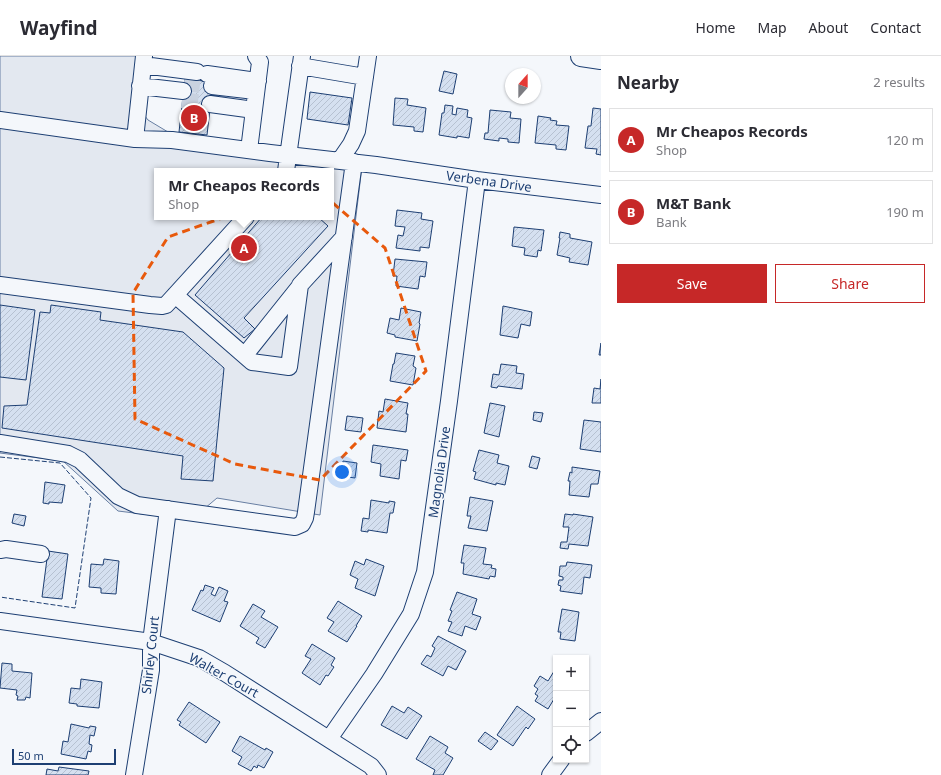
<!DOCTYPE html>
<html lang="en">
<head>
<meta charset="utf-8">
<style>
	body { margin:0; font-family:"Noto Sans",sans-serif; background:#f2f2f3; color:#2b2b33 }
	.controls { position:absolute; right:12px; bottom:12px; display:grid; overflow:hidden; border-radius:0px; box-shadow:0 1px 3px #0004 }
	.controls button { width:36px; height:36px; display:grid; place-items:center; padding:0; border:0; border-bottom:1px solid #e1e1e2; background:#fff; color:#2b2b33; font:20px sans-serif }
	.compass { position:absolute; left:505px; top:12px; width:36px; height:36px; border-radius:50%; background:#fff; box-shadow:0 1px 3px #0004; rotate:21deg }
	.scale { position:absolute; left:12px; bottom:10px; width:104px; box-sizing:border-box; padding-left:4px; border:2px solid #1d3f73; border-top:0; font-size:11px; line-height:14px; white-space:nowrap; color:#1d3f73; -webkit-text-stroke:3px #f4f7fb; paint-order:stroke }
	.you { position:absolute; left:342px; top:416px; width:14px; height:14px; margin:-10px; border:3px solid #fff; border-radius:50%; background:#1a73e8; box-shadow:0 0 0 6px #1a73e833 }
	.badge { display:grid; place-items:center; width:26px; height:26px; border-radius:50%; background:#c62828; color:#fff; font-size:13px; font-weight:700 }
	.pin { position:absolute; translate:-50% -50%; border:2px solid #fff; box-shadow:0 1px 4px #0006 }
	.popup { position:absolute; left:154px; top:112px; width:180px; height:52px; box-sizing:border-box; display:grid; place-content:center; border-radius:0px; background:#fff; filter:drop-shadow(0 1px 3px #0005); font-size:13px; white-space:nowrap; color:#7c7c81 }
	.popup b { font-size:15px; color:#2b2b33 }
	.popup::after { content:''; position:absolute; left:50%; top:100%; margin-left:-8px; border:8px solid transparent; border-top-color:#fff }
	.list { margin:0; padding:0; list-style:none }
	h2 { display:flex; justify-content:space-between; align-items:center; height:52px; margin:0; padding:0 16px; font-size:17px }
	h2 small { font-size:13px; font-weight:400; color:#7c7c81 }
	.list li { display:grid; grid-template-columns:26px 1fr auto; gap:12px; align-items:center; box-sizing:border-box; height:64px; margin:0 8px 8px; padding:0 8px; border:1px solid #e1e1e2; border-radius:0px }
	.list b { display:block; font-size:15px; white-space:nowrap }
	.list p { margin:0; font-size:13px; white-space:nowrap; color:#7c7c81 }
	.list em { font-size:13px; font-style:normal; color:#7c7c81 }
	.actions { display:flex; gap:8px; padding:12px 16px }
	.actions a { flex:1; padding:9px 0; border:1px solid #c62828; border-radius:0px; text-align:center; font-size:14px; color:#c62828 }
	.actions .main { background:#c62828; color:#fff }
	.icon { flex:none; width:22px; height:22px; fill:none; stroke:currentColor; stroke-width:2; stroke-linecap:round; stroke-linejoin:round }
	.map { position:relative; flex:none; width:601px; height:719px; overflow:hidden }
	header { display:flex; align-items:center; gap:24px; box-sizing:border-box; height:56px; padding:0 20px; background:#fff; border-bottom:1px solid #e1e1e2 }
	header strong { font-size:19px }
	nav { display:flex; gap:22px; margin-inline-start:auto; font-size:14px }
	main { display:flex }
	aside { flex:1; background:#fff }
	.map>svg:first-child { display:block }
	.parking { fill:#e3e8f0; stroke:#687fa3; fill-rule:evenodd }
	.building { fill:url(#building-hatch); stroke:#1d3f73 }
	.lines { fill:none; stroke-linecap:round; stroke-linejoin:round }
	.minor-tunnel { stroke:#c9d2e0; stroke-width:16; stroke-dasharray:16 8; stroke-linecap:butt }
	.minor-casing { stroke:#1d3f73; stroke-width:18 }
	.major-casing { stroke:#1d3f73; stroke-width:22 }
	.minor { stroke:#f4f7fb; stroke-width:16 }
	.major { stroke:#f4f7fb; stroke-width:20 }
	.fence { stroke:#1d3f73; stroke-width:1; stroke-dasharray:5 2; stroke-linecap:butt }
	.marked { fill:none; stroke:#e8590c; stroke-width:3; stroke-dasharray:8 5; stroke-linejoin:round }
	.labels { text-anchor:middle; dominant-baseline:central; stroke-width:3; stroke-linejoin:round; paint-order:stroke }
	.street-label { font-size:13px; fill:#1d3f73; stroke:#f4f7fb }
</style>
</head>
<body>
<header>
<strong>Wayfind</strong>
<nav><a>Home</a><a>Map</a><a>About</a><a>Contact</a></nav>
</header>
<main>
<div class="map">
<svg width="601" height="719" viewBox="0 0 601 719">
	<defs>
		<pattern id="building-hatch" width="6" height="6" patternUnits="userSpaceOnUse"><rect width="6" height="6" fill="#d5e0f0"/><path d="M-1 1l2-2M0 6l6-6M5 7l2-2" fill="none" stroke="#b6c1d1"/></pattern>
	</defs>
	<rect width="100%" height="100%" fill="#f4f7fb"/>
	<!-- parking -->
	<path class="parking" d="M0 0H138L132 43 148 64 168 76 363 102 320 459 217 442 191 464 118 455 63 405 0 397ZM157 115H331V161H157Z"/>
	<!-- building -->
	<path class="building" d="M444 15 457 18 453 38 439 35Z
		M185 23 213 26 207 79 179 76Z
		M310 36 352 42 348 69 307 63Z
		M395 42 408 43 407 49 426 52 423 76 414 75V71L393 69Z
		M445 49 453 50 452 58 456 59 457 52 468 54 467 61 472 62 469 82 457 80V82L439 79 442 57H444Z
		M593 52 601 53V99L596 98 597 93 585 92 588 70H591Z
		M490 54 511 56 510 62 521 63 519 87 508 86V83L499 82V85L484 83 485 77H488Z
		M538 60 551 62 550 64 557 65 556 69 569 70 566 94 556 93V89L535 87Z
		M397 154 422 157 421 163 433 165 429 192 420 191V195L396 192 398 179 403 180 405 171 395 170Z
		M262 161H318L328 170 244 262 255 273 244 282 195 239Z
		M514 171 544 174 541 195 538 194 537 201 524 199 525 192 512 190Z
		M560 176 570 178V182L592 186 588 209 569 206 570 202 557 199 560 182H559Z
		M395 203 427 206 425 221 420 220 418 233 396 230 397 220H393Z
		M0 249 35 254 26 324 0 321Z
		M51 249 101 256 100 264 183 276 224 312 213 425 181 423 183 400 2 372 4 350 27 349 40 256 50 257Z
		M503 250 532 256 530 270 521 268 518 282 500 279Z
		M401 252 421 256 419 267 420 268 417 285 395 281V279L387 277 390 262 399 264Z
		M601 287V299H599Z
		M396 297 415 300 413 310 416 312 413 329 390 325 393 308H394Z
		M501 308 517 310 516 317 524 318 522 333 498 330 497 332 491 331 493 318 499 319Z
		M601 323V347H592L594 332 600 333Z
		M385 343 408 347 406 358H408L406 376 377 372 379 355 383 356Z
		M490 347 505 350 499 381 484 377Z
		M534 356 543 357 541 366 533 364Z
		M347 360 363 362 361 376 345 374Z
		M584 364 601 366V396L580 393Z
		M373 389 408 394 406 405 401 404 399 423 380 420 381 408 371 406Z
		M479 394 499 399 497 407 509 410 505 429 496 427V429L474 423 476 416 473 415Z
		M532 400 540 402 537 413 529 411Z
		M343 405 357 407 355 422 341 420Z
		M572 411 600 415 598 428H591L589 441 569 439 570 425H568L570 416 572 417Z
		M45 426 65 429 62 447 49 446V448L43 447Z
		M470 441 493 445 487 475 468 472 471 460H467Z
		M371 444 389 447V445L395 446 393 457H390L387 477 368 474V476L361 475 363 462 369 463Z
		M14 458 26 460 24 470 12 467Z
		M565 458 573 459V458L593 461 588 490 569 488 568 493 560 492 561 486H567L569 471H563Z
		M464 489 486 492 483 508 492 509 491 512 496 513 495 521 490 520 489 523 463 518 464 507H461Z
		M48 495 68 498 62 543 42 541Z
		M104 503 119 505 116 538 101 537V532L89 531 91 508 103 509Z
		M366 503 384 510 375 540 355 532 358 523 350 519 355 505 364 509Z
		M567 506 592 509 590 522 584 521 582 538 560 535 561 530 558 529 559 524H563V521L559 520 560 510H566Z
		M205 529 214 532 211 538 215 540 219 531 228 535 224 545 228 546 220 566 192 554 201 534 203 535Z
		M457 536 477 543 472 558 481 561 476 574 465 570 462 580 448 575 452 566 448 565 452 555 450 554Z
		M338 545 362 560 356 570H357L347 586 328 575 334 566 327 562Z
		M253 548 265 555 261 561 278 571 265 592 256 587 259 582 240 570Z
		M562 553 579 556 575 585 560 583 561 576H558Z
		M438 580 466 595 456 614 448 610 443 620 421 608 427 599 431 601 435 592 432 590Z
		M312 588 335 602 331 609 334 611 328 620 326 619 320 629 302 617 311 603 305 600Z
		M2 607 12 608V615L32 617 30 642 26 641 25 644H17L18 640 16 639 17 634 0 632Z
		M556 612V645L554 643 548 653 535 645 538 640 535 638 538 633 534 630 540 620 548 625Z
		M81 623 102 626 99 652 77 650V648L69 647 71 632 80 633Z
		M189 646 220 666 206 687 179 669 181 666 177 664Z
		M392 650 404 657 408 651 422 660 407 683 381 669Z
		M517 650 535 663 528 673 526 671 513 690 497 679Z
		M71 668 89 672 90 670 96 671 94 680 90 679 89 688 92 689 91 696 88 695 86 703 61 698 63 685 68 686Z
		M485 676 498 685 491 694 478 685Z
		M240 680 265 694 266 692 273 696 264 712 258 709 257 712 254 710 251 715 238 708 242 701 232 695Z
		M430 680 448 691 445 697 453 702 443 719H433L435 714 416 703Z
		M59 711 89 715 88 719H46L47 713 58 715Z"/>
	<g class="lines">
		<!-- minor-tunnel -->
		<path class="minor-tunnel" d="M184 27 212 30
			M182 44 210 48"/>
		<!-- minor casing -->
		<g class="minor-casing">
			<path id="minor" d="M143 9 197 16
				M300 10 365 21
				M207 18 258 25
				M140 30 183 35
				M212 30 255 35
				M210 48 254 54
				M0 64 135 83 172 84 270 97 376 109 477 124 601 139
				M135 83 144 0
				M249 94 260 6 256 0
				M340 104 351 88 357 75 368 0
				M286 115 302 0
				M0 229 150 249 162 250 166 249 246 161
				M175 239 252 306 289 311 300 229 344 181
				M245 299 300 230
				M0 387 68 398 80 404 118 440 137 449 295 471 302 468 305 462 306 456 354 106
				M0 494 6 493 41 498
				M0 565 151 586 199 602 225 617 371 710 378 719
				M586 677 601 665
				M329 683 374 618 411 558 425 516 449 345 477 124
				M134 719 151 614V586L168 453
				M550 719 561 704"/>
		</g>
		<!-- major casing -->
		<g class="major-casing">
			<path id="major" d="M581 0 601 3"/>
		</g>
		<!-- minor -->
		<use href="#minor" class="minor"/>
		<!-- major -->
		<use href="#major" class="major"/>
		<!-- fence -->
		<path class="fence" d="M0 401 60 407 91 442 75 552 0 541"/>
	</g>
	<!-- marked area -->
	<path class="marked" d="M313 130 385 192 426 315 320 424 235 408 135 363 133 237 168 181Z"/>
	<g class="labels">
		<!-- street labels -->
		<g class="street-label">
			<text transform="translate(489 125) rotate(8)">Verbena Drive</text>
			<text transform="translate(439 416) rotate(-82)">Magnolia Drive</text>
			<text transform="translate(150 599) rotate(-84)">Shirley Court</text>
			<text transform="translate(224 619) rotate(29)">Walter Court</text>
		</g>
	</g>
</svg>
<div class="controls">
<button>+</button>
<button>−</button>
<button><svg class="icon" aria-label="locate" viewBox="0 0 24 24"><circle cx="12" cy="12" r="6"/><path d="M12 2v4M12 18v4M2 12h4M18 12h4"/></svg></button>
</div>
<svg class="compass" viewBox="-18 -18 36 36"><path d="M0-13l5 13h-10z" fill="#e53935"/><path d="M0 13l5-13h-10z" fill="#7c7c81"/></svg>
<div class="scale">50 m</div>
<div class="you"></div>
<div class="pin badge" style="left:244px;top:192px">A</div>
<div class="popup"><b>Mr Cheapos Records</b>Shop</div>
<div class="pin badge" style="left:194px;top:62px">B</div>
</div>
<aside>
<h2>Nearby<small>2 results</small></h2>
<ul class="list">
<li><span class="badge">A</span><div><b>Mr Cheapos Records</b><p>Shop</p></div><em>120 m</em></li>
<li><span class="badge">B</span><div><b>M&amp;T Bank</b><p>Bank</p></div><em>190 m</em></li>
</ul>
<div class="actions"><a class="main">Save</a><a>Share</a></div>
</aside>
</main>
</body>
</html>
